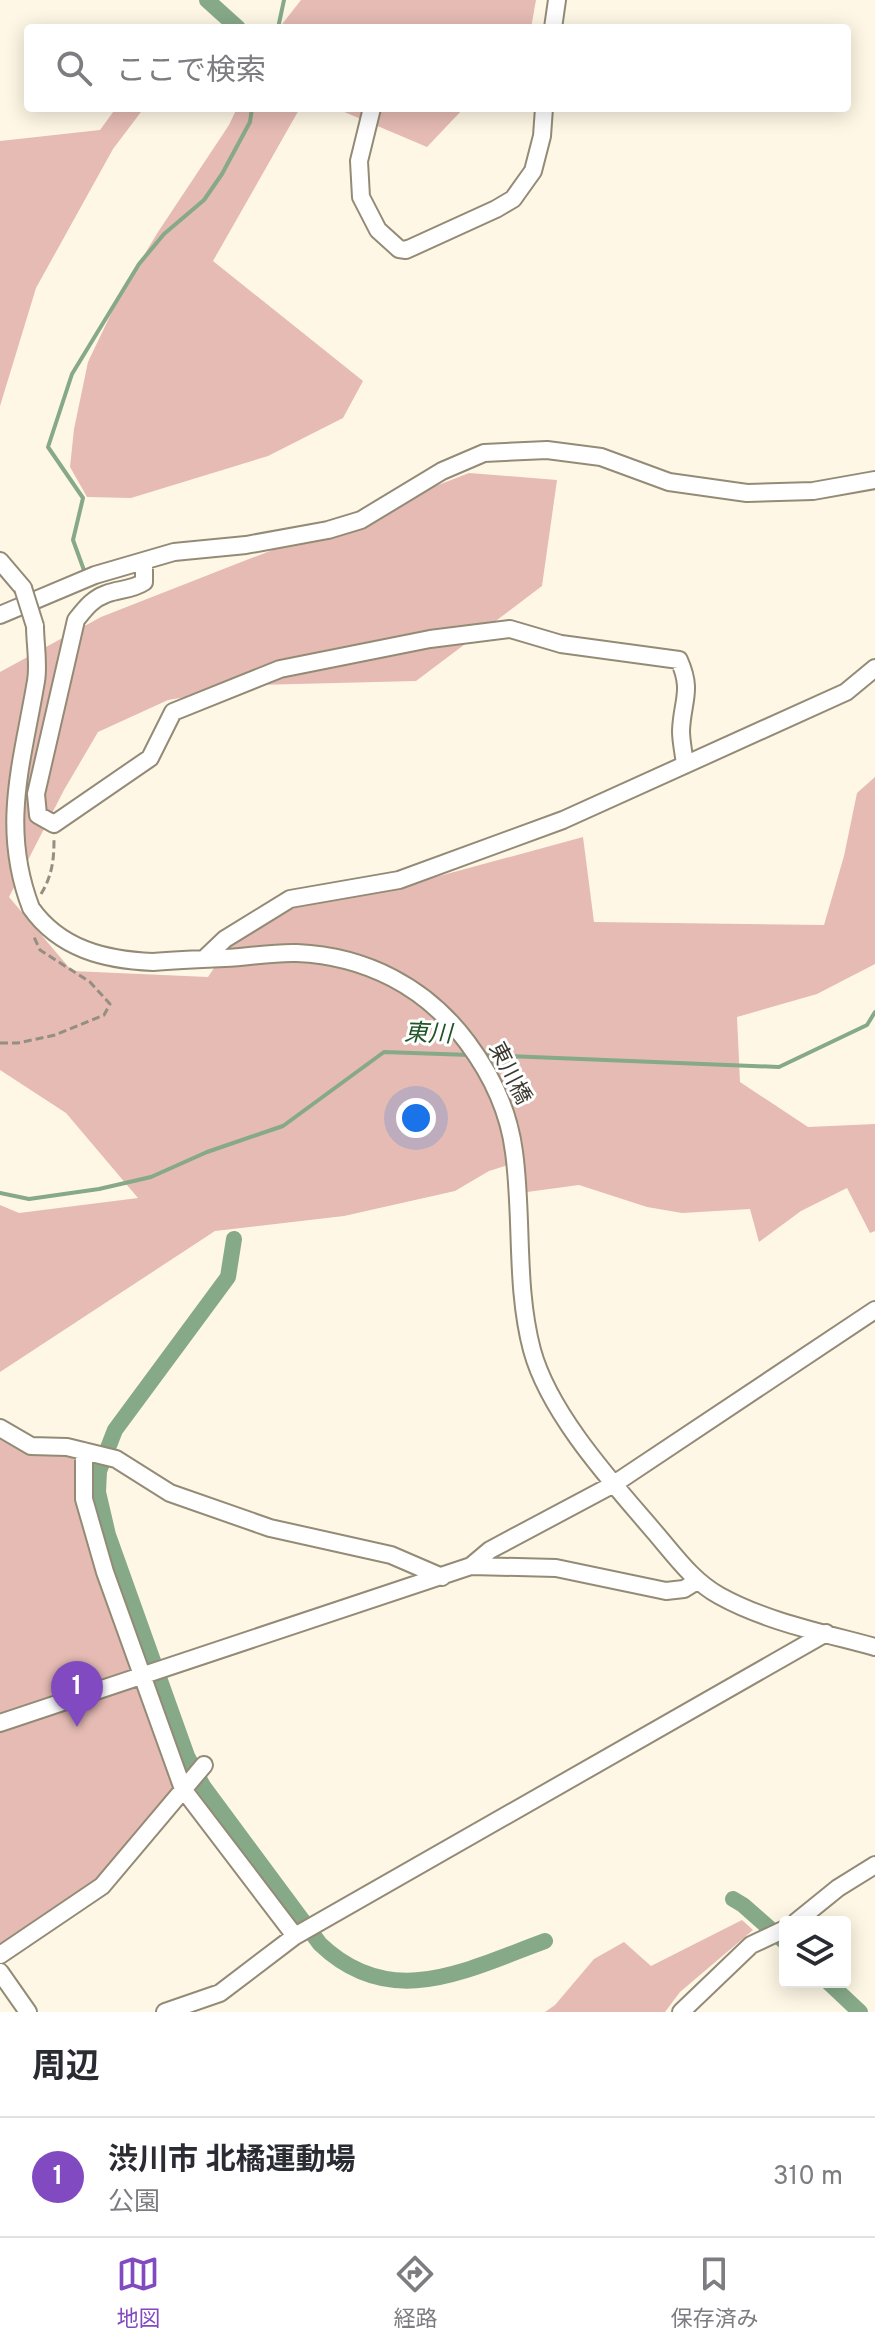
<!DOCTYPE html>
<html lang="ja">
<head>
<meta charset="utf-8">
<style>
	body { margin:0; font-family:Overpass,"Noto Sans JP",sans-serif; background:#f2f2f3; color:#2b2b33 }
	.controls { position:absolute; right:24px; bottom:24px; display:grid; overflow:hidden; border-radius:8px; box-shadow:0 4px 20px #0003 }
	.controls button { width:72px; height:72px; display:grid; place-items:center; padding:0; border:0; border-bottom:2px solid #e1e1e2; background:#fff; color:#2b2b33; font:40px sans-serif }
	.you { position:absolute; left:416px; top:1118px; width:28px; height:28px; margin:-20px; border:6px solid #fff; border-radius:50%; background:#1a73e8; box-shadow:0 0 0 12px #1a73e833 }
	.badge { display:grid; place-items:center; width:52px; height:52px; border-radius:50%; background:#824ac1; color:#fff; font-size:26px; font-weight:700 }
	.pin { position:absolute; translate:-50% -66px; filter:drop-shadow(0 2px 4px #0008) }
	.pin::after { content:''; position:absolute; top:42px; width:28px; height:24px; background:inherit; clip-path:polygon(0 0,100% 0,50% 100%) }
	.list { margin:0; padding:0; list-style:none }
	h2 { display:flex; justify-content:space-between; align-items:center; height:104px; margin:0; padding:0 32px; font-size:34px }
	h2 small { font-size:26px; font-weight:400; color:#7c7c81 }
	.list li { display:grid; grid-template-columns:52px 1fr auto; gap:24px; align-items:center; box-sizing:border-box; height:120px; padding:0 32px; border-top:2px solid #e1e1e2 }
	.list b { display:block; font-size:30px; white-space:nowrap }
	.list p { margin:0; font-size:26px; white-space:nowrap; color:#7c7c81 }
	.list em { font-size:26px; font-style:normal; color:#7c7c81 }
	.icon { flex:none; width:44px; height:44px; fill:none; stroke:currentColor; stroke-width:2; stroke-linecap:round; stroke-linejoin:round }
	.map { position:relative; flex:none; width:875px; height:2012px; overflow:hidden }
	.search { position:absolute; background:#fff; box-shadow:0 4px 20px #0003; left:24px; right:24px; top:24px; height:88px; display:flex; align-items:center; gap:20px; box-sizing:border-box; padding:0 28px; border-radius:8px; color:#7c7c81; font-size:30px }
	.sheet { height:224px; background:#fff }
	nav { display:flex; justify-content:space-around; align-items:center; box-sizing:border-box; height:112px; border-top:2px solid #e1e1e2; background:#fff; font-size:22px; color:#7c7c81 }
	nav a { display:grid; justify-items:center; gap:4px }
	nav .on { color:#824ac1 }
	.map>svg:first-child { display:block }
	.green { fill:#e5bbb4 }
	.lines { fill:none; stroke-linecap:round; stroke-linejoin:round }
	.stream { stroke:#86a988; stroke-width:4 }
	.canal { stroke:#86a988; stroke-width:16 }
	.minor-casing { stroke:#938b76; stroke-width:20 }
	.path { stroke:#948f82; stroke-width:3; stroke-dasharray:8 4; stroke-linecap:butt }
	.minor { stroke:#fff; stroke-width:16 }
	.minor-bridge-casing { stroke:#938b76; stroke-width:20; stroke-linecap:butt }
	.minor-bridge { stroke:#fff; stroke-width:16 }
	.labels { text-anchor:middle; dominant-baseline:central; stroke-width:6; stroke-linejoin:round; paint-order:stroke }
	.street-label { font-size:22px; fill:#3c3930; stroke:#fff }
	.water-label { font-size:24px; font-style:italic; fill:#215529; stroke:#fff }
</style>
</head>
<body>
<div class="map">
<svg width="875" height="2012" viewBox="0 0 875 2012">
	<rect width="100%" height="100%" fill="#fff7e5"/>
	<!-- green -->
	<path class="green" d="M301 0H536L531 28H279Z
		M116 108H144L113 149 36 288 0 406V141L100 130Z
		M237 108H300L213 261 363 381 343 418 268 456 131 498 87 497 70 467 74 429 88 362 120 295 158 232 229 125Z
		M335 108H464L427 147Z
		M469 473 557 480 542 586 416 681 256 685 168 700 98 732 64 790 9 897 72 971 208 977 236 935 290 903 399 887 583 837 594 922 824 925 844 856 857 793 875 777V964L817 994 737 1017 740 1082 808 1127 875 1124V1231L870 1233 847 1188 801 1211 759 1242 750 1209 682 1213 647 1207 579 1185 527 1192 518 1121 510 1123 508 1165 489 1171 455 1191 344 1216 215 1231 0 1372V1205L19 1213 138 1198 66 1113 0 1070V672L101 617Z
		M0 1435 73 1453 80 1459 176 1788 107 1873 0 1949Z
		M742 1920 753 1930 680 1992 665 2012H545L555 2005 594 1959 624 1942 651 1966Z"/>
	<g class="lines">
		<!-- stream -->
		<path class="stream" d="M278 28 284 0
			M82 574 85 573 73 540 83 498 48 447 72 374 139 264 164 234 204 200 222 174 250 122 252 108
			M483 1055 779 1067 867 1025 875 1012
			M0 1193 29 1199 99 1189 151 1177 207 1152 283 1126 384 1052 470 1055"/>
		<!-- canal -->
		<path class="canal" d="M207 0 238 28
			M234 1239 228 1277 115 1430 99 1471 98 1492 108 1535 187 1756 203 1786 320 1944C391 2012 466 1970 545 1941
			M733 1899 743 1905 785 1942
			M828 1982 860 2012"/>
		<!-- minor casing -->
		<g class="minor-casing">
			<path id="minor" d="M553 28 557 0
				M372 108 359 161 361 197 378 230 399 249 406 250 496 209 513 199 533 171 542 136 544 108
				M0 561 23 588
				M144 561V582C132 590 119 589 106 594 92 599 85 609 76 620L36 794 38 815 54 824 150 758 173 712 280 669 430 639 510 629 561 644 679 660C693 691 682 701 681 731 681 742 684 754 685 765
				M0 615 95 575 174 552 246 545 328 530 361 520 442 471 484 453 547 450 601 457 669 482 747 493 813 491 875 480
				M35 626C35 643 39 664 36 681 22 764 0 827 31 908 60 949 105 960 153 962 177 960 201 959 225 958 249 957 273 952 297 953 366 956 426 987 467 1042 491 1074 509 1112 514 1152 523 1217 515 1286 532 1350 549 1413 610 1480 652 1529 673 1553 692 1581 720 1596 767 1622 824 1633 875 1647
				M205 958 225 939 290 899 399 880 563 820 846 692 875 668
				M0 1428 31 1446 67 1447 116 1459 170 1493 270 1528 391 1555 442 1577
				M84 1451V1499L105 1572 183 1789 295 1936
				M471 1566 556 1568 666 1591 684 1589 697 1581
				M0 1723 471 1566 490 1550 614 1484 875 1310
				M796 1922 838 1888 875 1865
				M0 1955 102 1886 204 1765
				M0 1972 28 2012
				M165 2012 220 1993 295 1936 826 1633
				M681 2012 751 1945 785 1929"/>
		</g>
		<!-- path -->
		<path class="path" d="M41 894C52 876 54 860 54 840
			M0 1043H18L55 1035 104 1015 110 1004 90 982 40 950 33 935"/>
		<!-- minor -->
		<use href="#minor" class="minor"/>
		<!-- minor-bridge casing -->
		<g class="minor-bridge-casing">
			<path id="minor-bridge" d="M23 588 35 626"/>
		</g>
		<!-- minor-bridge -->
		<use href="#minor-bridge" class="minor-bridge"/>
	</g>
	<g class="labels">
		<!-- street labels -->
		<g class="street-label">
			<text transform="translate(509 1074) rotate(63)">東川橋</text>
		</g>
		<!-- water labels -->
		<g class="water-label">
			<text transform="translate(428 1035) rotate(2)">東川</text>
		</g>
	</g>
</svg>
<div class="controls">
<button><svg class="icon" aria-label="layers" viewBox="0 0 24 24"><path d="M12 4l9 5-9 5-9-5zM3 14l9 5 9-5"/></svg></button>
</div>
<div class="you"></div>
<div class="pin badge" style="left:77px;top:1727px">1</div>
<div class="search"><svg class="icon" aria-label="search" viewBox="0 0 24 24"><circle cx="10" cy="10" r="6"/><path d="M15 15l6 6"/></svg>ここで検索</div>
</div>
<section class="sheet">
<h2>周辺<small></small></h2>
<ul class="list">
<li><span class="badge">1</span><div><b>渋川市 北橘運動場</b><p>公園</p></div><em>310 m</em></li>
</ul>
</section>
<nav>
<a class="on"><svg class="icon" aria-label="map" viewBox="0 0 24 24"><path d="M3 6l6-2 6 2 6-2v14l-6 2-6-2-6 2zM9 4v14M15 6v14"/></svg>地図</a>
<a><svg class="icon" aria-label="directions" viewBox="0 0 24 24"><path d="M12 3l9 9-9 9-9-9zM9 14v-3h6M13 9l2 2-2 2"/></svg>経路</a>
<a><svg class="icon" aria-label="saved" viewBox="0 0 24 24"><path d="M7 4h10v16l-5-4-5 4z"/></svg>保存済み</a>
</nav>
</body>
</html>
